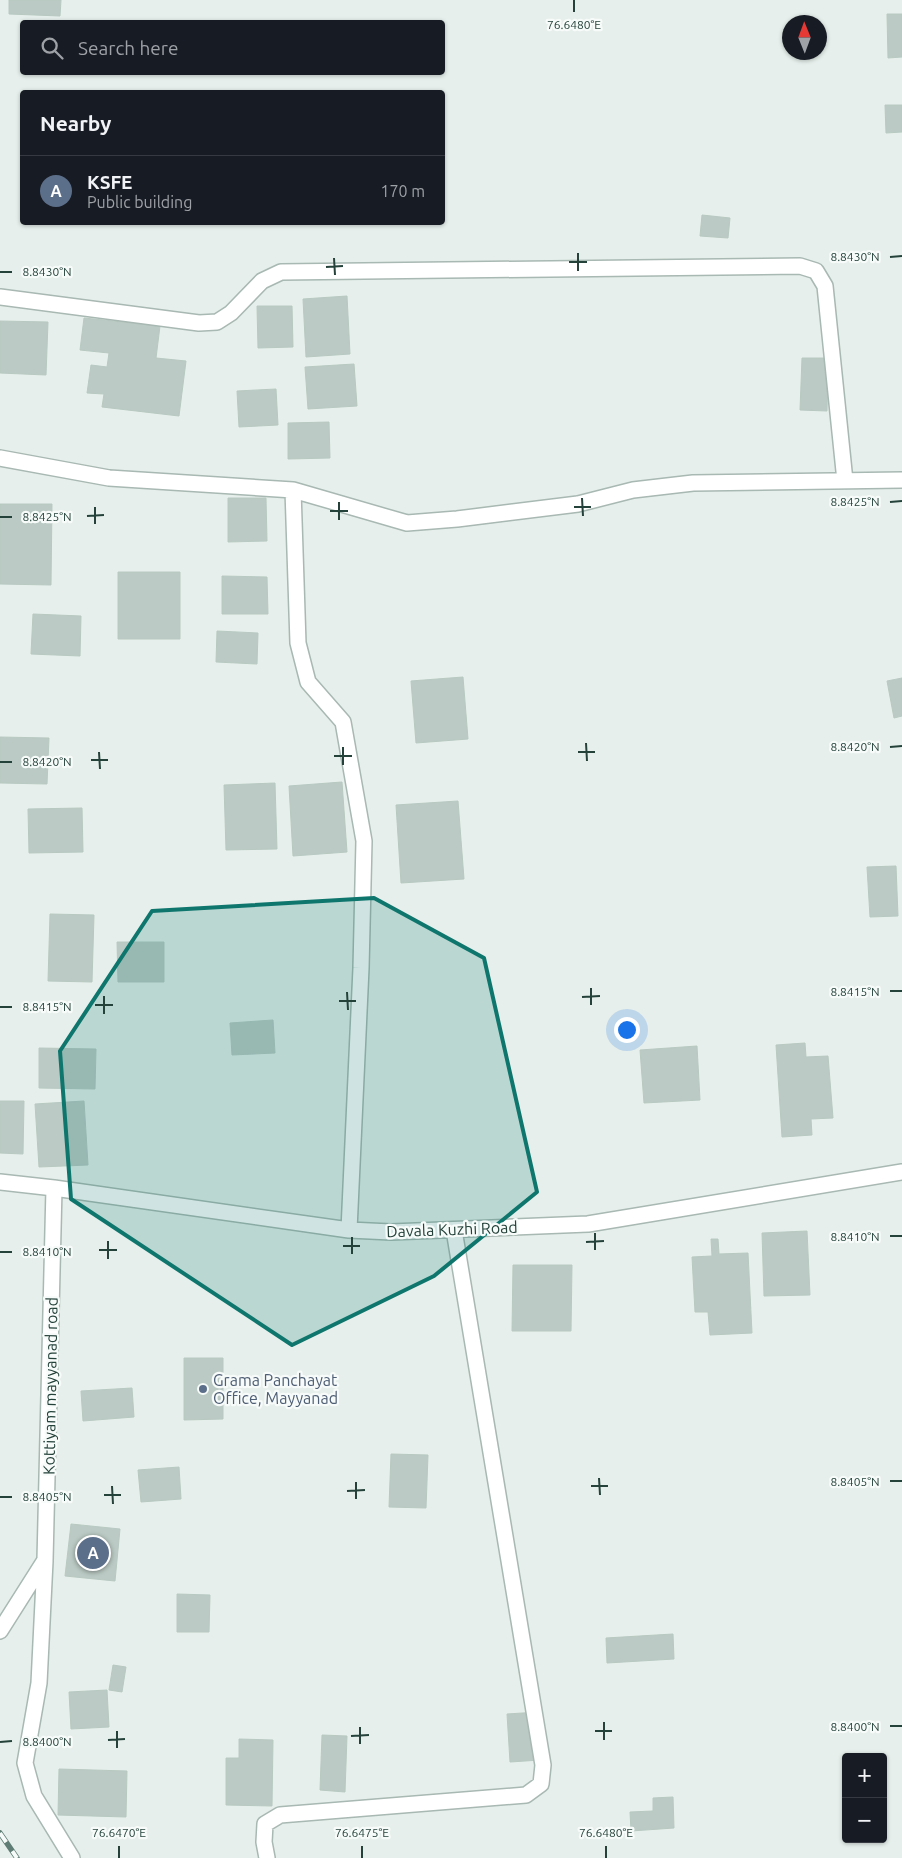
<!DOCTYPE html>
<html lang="en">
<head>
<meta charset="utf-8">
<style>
	body { margin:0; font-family:Ubuntu,sans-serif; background:#20242c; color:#f1f3f6 }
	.controls { position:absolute; right:15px; bottom:15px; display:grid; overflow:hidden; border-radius:5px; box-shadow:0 1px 4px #0004 }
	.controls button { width:45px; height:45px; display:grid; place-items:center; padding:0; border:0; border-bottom:1px solid #363941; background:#171b24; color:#f1f3f6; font:25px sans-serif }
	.compass { position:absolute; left:782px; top:15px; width:45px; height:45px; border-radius:50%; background:#171b24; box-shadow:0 1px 4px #0004; rotate:359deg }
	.you { position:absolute; left:626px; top:1029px; width:18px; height:18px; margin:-12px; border:4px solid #fff; border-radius:50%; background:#1a73e8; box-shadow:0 0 0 8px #1a73e833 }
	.badge { display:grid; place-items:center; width:32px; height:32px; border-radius:50%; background:#db2777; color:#fff; font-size:16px; font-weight:700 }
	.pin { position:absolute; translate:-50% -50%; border:2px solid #fff; box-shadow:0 1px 5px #0006 }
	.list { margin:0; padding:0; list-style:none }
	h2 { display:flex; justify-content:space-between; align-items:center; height:65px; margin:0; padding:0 20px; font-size:21px }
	h2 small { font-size:16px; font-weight:400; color:#9ea1a6 }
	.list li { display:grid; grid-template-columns:32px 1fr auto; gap:15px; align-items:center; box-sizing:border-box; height:70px; padding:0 20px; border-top:1px solid #363941 }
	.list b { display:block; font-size:19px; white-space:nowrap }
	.list p { margin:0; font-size:16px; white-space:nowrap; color:#9ea1a6 }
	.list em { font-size:16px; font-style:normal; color:#9ea1a6 }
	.icon { flex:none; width:28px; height:28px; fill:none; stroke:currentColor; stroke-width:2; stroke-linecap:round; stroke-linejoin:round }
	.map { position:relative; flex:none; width:902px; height:1858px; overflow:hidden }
	.search { position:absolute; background:#171b24; box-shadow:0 1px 4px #0004; left:20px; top:20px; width:425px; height:55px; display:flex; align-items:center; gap:12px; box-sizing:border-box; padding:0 18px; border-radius:5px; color:#9ea1a6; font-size:19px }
	.panel { position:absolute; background:#171b24; box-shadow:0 1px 4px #0004; left:20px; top:90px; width:425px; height:135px; border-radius:5px }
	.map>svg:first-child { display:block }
	.building { fill:#bbcac4; stroke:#b8c9c2 }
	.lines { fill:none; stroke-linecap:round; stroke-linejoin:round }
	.minor-casing { stroke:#a8b8b2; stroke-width:18 }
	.minor { stroke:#fff; stroke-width:15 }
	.rail-casing { stroke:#5f7d75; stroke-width:5.5 }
	.rail { stroke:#f7fbf9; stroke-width:4; stroke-dasharray:11; stroke-linecap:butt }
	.marked { fill:#0f766e; fill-opacity:0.2; stroke:#0f766e; stroke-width:4; stroke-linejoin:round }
	.ticks { fill:none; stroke:#24423a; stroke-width:2 }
	.service-dot { fill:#5c6f8a; stroke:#f7fbf9; stroke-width:2 }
	.labels { text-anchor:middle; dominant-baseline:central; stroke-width:4.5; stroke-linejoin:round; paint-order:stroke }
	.street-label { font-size:16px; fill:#24423a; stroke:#f7fbf9 }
	.service-label { font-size:16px; fill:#4e5e75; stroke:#f7fbf9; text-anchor:start }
	.ticks-label { font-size:12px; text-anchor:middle; fill:#24423a; stroke:#f7fbf9; stroke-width:4.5; stroke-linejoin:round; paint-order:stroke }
</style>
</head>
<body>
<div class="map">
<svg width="902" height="1858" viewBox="0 0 902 1858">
	<rect width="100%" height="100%" fill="#e6efeb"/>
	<!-- building -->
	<path class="building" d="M9 0H61L60 16 9 14Z
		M887 14H902V57L888 58Z
		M885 105H902V132L886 133Z
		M702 215 730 218 728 238 700 236Z
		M347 296 350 354 306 357 303 299Z
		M257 306H292L293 347 258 348Z
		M84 318 160 326 156 358 186 361 179 416 102 407 104 394 87 393 91 365 107 367 109 353 80 350Z
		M0 321 48 322 46 375 0 373Z
		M802 358H828L827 411 800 410Z
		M354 364 357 406 308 409 305 367Z
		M276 389 278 425 239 427 237 391Z
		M329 422 330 458 288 459V423Z
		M228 498H266L267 541 228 542Z
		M0 504H52L51 585 0 584Z
		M118 572H180V639H118Z
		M222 576 267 577 268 614H222Z
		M33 614 81 616 80 656 31 654Z
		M217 631 258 633 257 664 216 662Z
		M463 677 468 739 416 743 411 681Z
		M902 678V716L894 718 887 681Z
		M0 737 49 738 47 784 0 783Z
		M342 782 347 852 293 856 289 786Z
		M275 783 277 849 226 850 224 785Z
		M458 801 464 879 401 883 396 805Z
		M82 808 83 852 29 853 28 809Z
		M896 866 898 916 870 917 867 867Z
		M50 914 94 915 92 982 48 981Z
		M117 942H164V982H118Z
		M273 1020 275 1053 232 1055 230 1023Z
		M805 1043 806 1057 828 1056 833 1118 811 1119 812 1135 782 1137 776 1045Z
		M697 1046 700 1100 644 1103 640 1050Z
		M39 1048 96 1049 95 1089 39 1088Z
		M0 1101H24L23 1154 0 1153Z
		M84 1101 88 1165 39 1167 35 1104Z
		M807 1231 810 1295 764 1296 762 1233Z
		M711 1239H718L719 1254 748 1253 752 1333 710 1335 708 1312H695L692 1257 712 1256Z
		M513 1265H572L571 1331H512Z
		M184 1358H223V1419L184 1420Z
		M132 1388 134 1417 83 1421 81 1391Z
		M391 1454 428 1455 426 1508 389 1507Z
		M179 1467 181 1499 141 1502 138 1470Z
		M71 1524 120 1529 115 1581 65 1576Z
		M177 1594 210 1595 209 1632H177Z
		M673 1634 674 1659 607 1663 606 1638Z
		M113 1665 126 1667 122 1692 109 1690Z
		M107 1690 109 1727 71 1729 69 1692Z
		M538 1712 540 1760 510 1762 507 1714Z
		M322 1735 347 1736 345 1792 320 1790Z
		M239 1739 273 1740 272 1806 226 1805V1758H239Z
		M59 1769 127 1771 126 1817 58 1815Z
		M673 1797 674 1828 631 1831 630 1812 653 1811V1798Z"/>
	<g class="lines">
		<!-- minor casing -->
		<g class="minor-casing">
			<path id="minor" d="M0 297 199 323 217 322 231 313 262 281 281 272 800 266 816 271 825 286 845 481
				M0 458 109 478 293 490 407 523 457 519 578 504 633 490 693 483 902 480
				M293 490 298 643 308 682 343 722 364 841 361 968 349 1230
				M0 1182 54 1188 349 1230 391 1232 588 1224 902 1172
				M45 1561 39 1683 25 1763 34 1796 72 1858
				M0 1631 45 1560 54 1188
				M267 1858 264 1842 265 1824 280 1815 526 1795 541 1784 543 1765 454 1230"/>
		</g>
		<!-- minor -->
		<use href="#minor" class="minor"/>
		<!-- rail casing -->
		<g class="rail-casing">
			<path id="rail" d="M0 1833 17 1858"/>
		</g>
		<!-- rail -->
		<use href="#rail" class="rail"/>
	</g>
	<!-- marked area -->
	<path class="marked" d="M374 898 484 958 537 1192 434 1276 292 1345 71 1199 60 1051 152 911Z"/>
	<!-- ticks -->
	<path class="ticks" d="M574 0V12M578 253V271M890 257 902 256M334 258 335 275M569 262H587M326 267 343 266M0 272H12M582 498 583 516M339 502V520M890 502 902 501M95 507V524M574 507H591M330 511H348M87 516 104 515M0 517H12M586 743 587 761M343 747V765M890 747 902 746M99 752 100 769M578 752H595M334 756H352M91 760H108M0 762H12M591 988V1005M890 991H902M347 992 348 1010M104 996V1014M582 997 600 996M339 1001H356M95 1005H113M0 1007H12M595 1233V1250M890 1236H902M352 1237V1254M108 1241V1259M586 1242 604 1241M343 1246H360M99 1250H117M0 1252H12M599 1478 600 1495M890 1481H902M356 1482V1499M112 1486 113 1504M591 1486H608M347 1491 365 1490M104 1495H121M0 1497H12M604 1722V1740M890 1726H902M360 1727V1744M117 1731V1748M595 1731H612M351 1736 369 1735M108 1740 125 1739M0 1742 12 1741M119 1846V1858M362 1846V1858M606 1846V1858"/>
	<!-- markers -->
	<circle class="service-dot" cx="203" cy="1389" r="5"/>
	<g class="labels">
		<!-- street labels -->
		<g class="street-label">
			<text transform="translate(452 1229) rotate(-2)">Davala Kuzhi Road</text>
			<text transform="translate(50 1386) rotate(-89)">Kottiyam mayyanad road</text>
		</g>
		<!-- service labels -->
		<g class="service-label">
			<text x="213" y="1380">Grama Panchayat<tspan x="213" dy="18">Office, Mayyanad</tspan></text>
		</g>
	</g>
	<g class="ticks-label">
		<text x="574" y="29">76.6480°E</text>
		<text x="855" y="261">8.8430°N</text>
		<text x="47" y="276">8.8430°N</text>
		<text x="855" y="506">8.8425°N</text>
		<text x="47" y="521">8.8425°N</text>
		<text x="855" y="751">8.8420°N</text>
		<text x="47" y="766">8.8420°N</text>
		<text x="855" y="996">8.8415°N</text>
		<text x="47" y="1011">8.8415°N</text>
		<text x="855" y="1241">8.8410°N</text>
		<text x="47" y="1256">8.8410°N</text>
		<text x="855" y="1486">8.8405°N</text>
		<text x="47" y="1501">8.8405°N</text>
		<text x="855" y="1731">8.8400°N</text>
		<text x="47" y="1746">8.8400°N</text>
		<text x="119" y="1837">76.6470°E</text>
		<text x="362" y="1837">76.6475°E</text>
		<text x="606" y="1837">76.6480°E</text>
	</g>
</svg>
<div class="controls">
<button>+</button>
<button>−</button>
</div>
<svg class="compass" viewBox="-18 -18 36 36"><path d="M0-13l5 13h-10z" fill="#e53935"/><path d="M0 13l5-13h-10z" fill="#9ea1a6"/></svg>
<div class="you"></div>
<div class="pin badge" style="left:93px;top:1553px;background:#5c6f8a">A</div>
<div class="search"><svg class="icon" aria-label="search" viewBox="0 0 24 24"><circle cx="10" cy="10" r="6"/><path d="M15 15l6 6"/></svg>Search here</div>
<section class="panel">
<h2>Nearby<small></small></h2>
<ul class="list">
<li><span class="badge" style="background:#5c6f8a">A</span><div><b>KSFE</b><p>Public building</p></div><em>170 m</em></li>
</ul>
</section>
</div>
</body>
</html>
